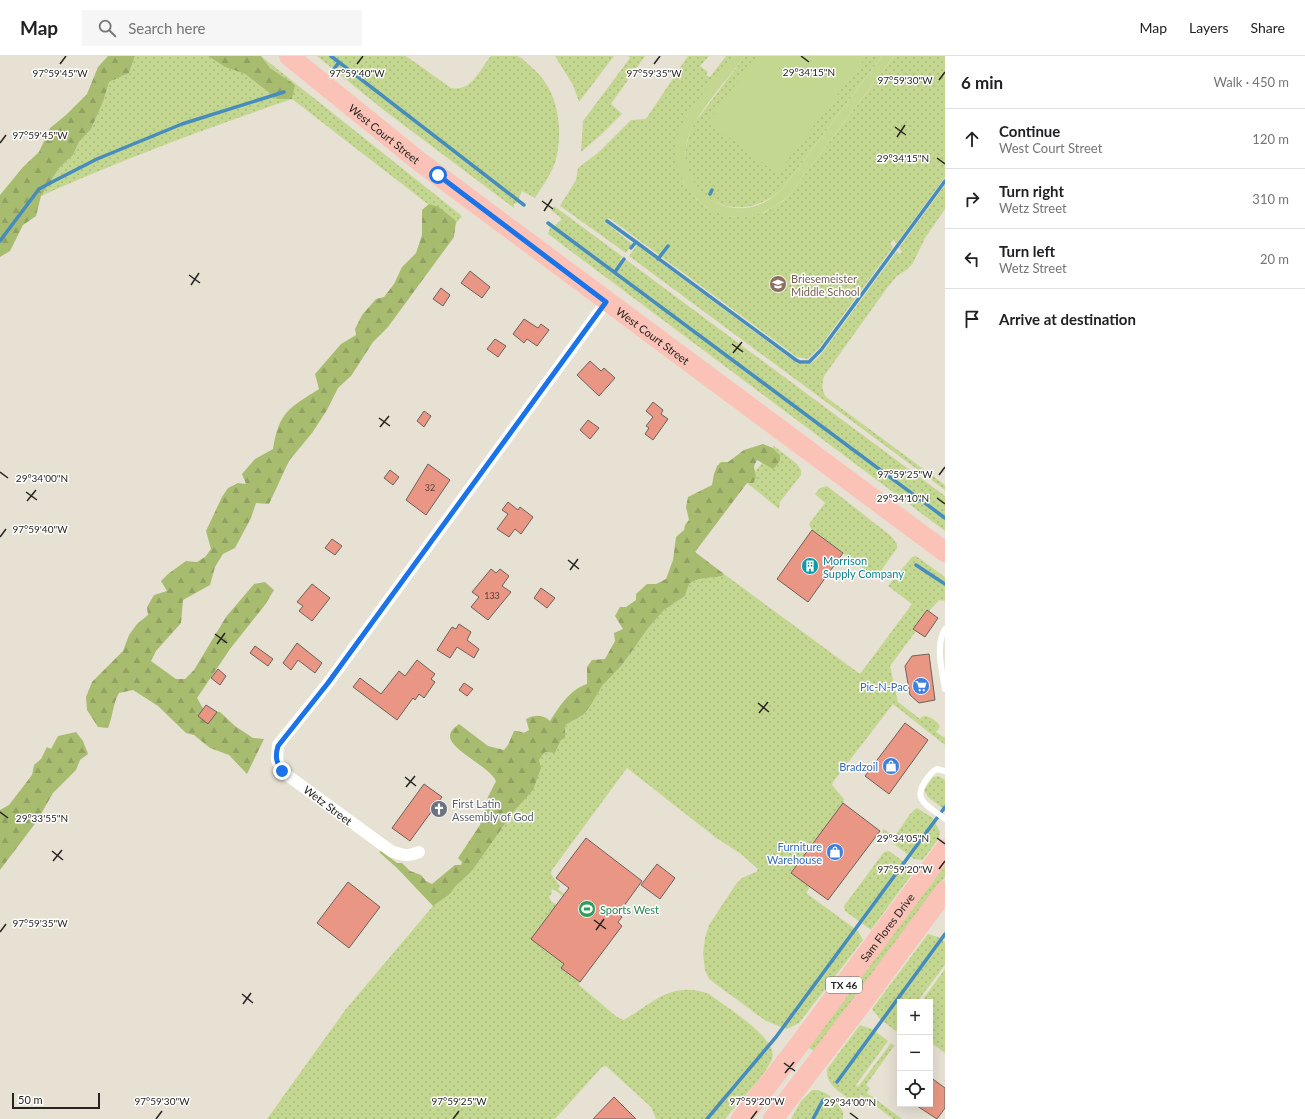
<!DOCTYPE html>
<html lang="en">
<head>
<meta charset="utf-8">
<style>
	body { margin:0; font-family:Lato,sans-serif; background:#f6f6f6; color:#202124 }
	.controls { position:absolute; right:12px; bottom:12px; display:grid; overflow:hidden; border-radius:0px; box-shadow:0 4px 16px #0002 }
	.controls button { width:36px; height:36px; display:grid; place-items:center; padding:0; border:0; border-bottom:1px solid #e0e0e0; background:#fff; color:#202124; font:20px sans-serif }
	.scale { position:absolute; left:12px; bottom:10px; width:88px; box-sizing:border-box; padding-left:4px; border:2px solid #26241f; border-top:0; font-size:11px; line-height:14px; white-space:nowrap; color:#26241f; -webkit-text-stroke:3px #fff; paint-order:stroke }
	.stop { position:absolute; width:12px; height:12px; margin:-9px; border:3px solid #1a73e8; border-radius:50%; background:#fff }
	.stop.end { background:#1a73e8; border-color:#fff; box-shadow:0 1px 4px #0008 }
	.list { margin:0; padding:0; list-style:none }
	h2 { display:flex; justify-content:space-between; align-items:center; height:52px; margin:0; padding:0 16px; font-size:17px }
	h2 small { font-size:13px; font-weight:400; color:#757577 }
	.list li { display:grid; grid-template-columns:26px 1fr auto; gap:12px; align-items:center; box-sizing:border-box; height:60px; padding:0 16px; border-top:1px solid #e0e0e0 }
	.list b { display:block; font-size:15px; white-space:nowrap }
	.list p { margin:0; font-size:13px; white-space:nowrap; color:#757577 }
	.list em { font-size:13px; font-style:normal; color:#757577 }
	.icon { flex:none; width:22px; height:22px; fill:none; stroke:currentColor; stroke-width:2; stroke-linecap:round; stroke-linejoin:round }
	.map { position:relative; flex:none; width:945px; height:1063px; overflow:hidden }
	header { display:flex; align-items:center; gap:24px; box-sizing:border-box; height:56px; padding:0 20px; background:#fff; border-bottom:1px solid #e0e0e0 }
	header strong { font-size:19px }
	nav { display:flex; gap:22px; margin-inline-start:auto; font-size:14px }
	.search { width:280px; height:36px; background:#f6f6f6; display:flex; align-items:center; gap:10px; box-sizing:border-box; padding:0 14px; border-radius:0px; color:#757577; font-size:15px }
	main { display:flex }
	aside { flex:1; background:#fff }
	.map>svg:first-child { display:block }
	.green { fill:url(#green-dots) }
	.forest { fill:url(#forest-firs) }
	.pitch { fill:#c4d791 }
	.lines { fill:none; stroke-linecap:round; stroke-linejoin:round }
	.stream { stroke:#468cbd; stroke-width:3.5 }
	.building { fill:#e99784; stroke:#6f615d }
	.service { stroke:#fff; stroke-width:6 }
	.minor { stroke:#fff; stroke-width:12 }
	.primary { stroke:#fbc2b7; stroke-width:20 }
	.route { stroke:#1a73e8; stroke-width:5 }
	.ticks { fill:none; stroke:#26241f; stroke-width:1.5 }
	.labels { text-anchor:middle; dominant-baseline:central; stroke-width:3; stroke-linejoin:round; paint-order:stroke }
	.number-label { font-size:9px; fill:#574138 }
	.shield { fill:#fff; stroke:#676662; stroke-width:1 }
	.shield-label { font-size:10px; font-weight:bold; fill:#26241f }
	.street-label { font-size:11px; fill:#26241f; stroke:#fff }
	.education-label { font-size:11px; fill:#785e54; stroke:#fff; text-anchor:start }
	.culture-label { font-size:11px; fill:#0d838f; stroke:#fff; text-anchor:start }
	.shop-label { font-size:11px; fill:#366cbe; stroke:#fff; text-anchor:end }
	.worship-label { font-size:11px; fill:#5b616d; stroke:#fff; text-anchor:start }
	.leisure-label { font-size:11px; fill:#27864d; stroke:#fff; text-anchor:start }
	.ticks-label { font-size:10px; text-anchor:middle; fill:#26241f; stroke:#fff; stroke-width:3; stroke-linejoin:round; paint-order:stroke }
</style>
</head>
<body>
<header>
<strong>Map</strong>
<div class="search"><svg class="icon" aria-label="search" viewBox="0 0 24 24"><circle cx="10" cy="10" r="6"/><path d="M15 15l6 6"/></svg>Search here</div>
<nav><a>Map</a><a>Layers</a><a>Share</a></nav>
</header>
<main>
<div class="map">
<svg width="945" height="1063" viewBox="0 0 945 1063">
	<defs>
		<pattern id="green-dots" width="8" height="8" patternUnits="userSpaceOnUse"><rect width="8" height="8" fill="#c4d791"/><path d="M2 2h.1M6 6h.1" fill="none" stroke="#a8b87d" stroke-width="1.8" stroke-linecap="round"/></pattern>
		<pattern id="forest-firs" width="22" height="20" patternUnits="userSpaceOnUse"><rect width="22" height="20" fill="#a8bc70"/><path d="M5 1l3.5 6h-7zM16 11l3.5 6h-7z" fill="#90a161"/></pattern>
	</defs>
	<rect width="100%" height="100%" fill="#e6e1d3"/>
	<!-- green -->
	<path class="green" d="M135 0H208L225 11 245 18 277 43 261 0 462 160 455 169 292 43C207 72 123 103 41 140L59 112 73 99 79 86 91 73 103 46 109 26 129 17Z
		M317 0H406L451 32C472 36 479 14 491 0 498 0 512 0 518 0 522 2 527 7 530 10 557 31 563 67 557 99 554 115 543 129 535 142L522 135 517 147 514 148V152L385 55Z
		M555 0H614L579 46 573 29Z
		M628 0H645L611 48 622 58 602 78 581 96 583 65 630 2Z
		M688 0H709L700 10 708 16 706 19 710 21 726 0H733L687 60 681 72 683 126 696 143 706 151 725 159 735 161H745L766 156 783 145 790 138 894 0H945V121L896 188 894 184 890 187 893 191 819 292 808 303 797 301 609 162 605 166 632 188 626 197 560 150 576 124 578 112 599 96 631 64 646 63Z
		M745 0H882L783 132C731 182 660 126 695 66Z
		M945 129V153L925 182 913 207 908 213 897 220 887 232 824 320C822 328 821 333 826 341L945 429V434L629 200 637 189 791 303C804 312 812 309 822 297L897 195 899 198 902 196 899 192Z
		M554 150 623 201 620 203 622 206H625V203L945 440V475L548 178 550 172H552L562 163 551 154Z
		M774 390 797 408 801 414V419L780 446 779 453 747 427H753L756 422 754 417 763 406 773 412 780 399 773 392Z
		M827 430 891 480 897 488V492L876 522 812 474 809 468 825 447 815 438 820 432Z
		M916 500 945 521V545L939 544 929 555 927 554 913 572 916 575 890 610 898 646 920 663 923 660C930 660 937 664 940 671L936 676 945 682V689L893 648 833 726 832 729 844 743 843 747 791 817 810 831 806 837 858 875 863 884 799 967 787 973 766 965 709 923 705 914 703 897 705 882 709 869 736 828 742 822 756 816 758 813 741 798 715 781 627 712 552 814 551 818 560 830 558 833 564 838 563 840 553 833 551 835 552 837 549 841 551 845 557 849 531 883 564 908 561 912 580 926 579 929 617 961 624 964C652 947 673 924 709 938 723 949 780 983 772 1003 766 1019 736 1049 725 1063H656L651 1051 606 1010 602 1011 555 1063H267L346 953 433 850 450 838 455 831 472 815 514 755 539 704 545 696 555 697 561 684 565 681V669L583 659 591 649 602 630 622 609 649 571 664 554 685 540 689 528C703 520 707 523 722 520L724 518 860 618 912 548 888 530 912 501Z
		M939 720 945 724V754L928 741 924 734 933 721Z
		M917 752 933 762 940 776 939 782 923 804 914 803 891 786 893 784 882 776 883 773 895 780 910 758Z
		M889 795 915 814 871 874 845 855 844 850 884 796Z
		M945 805V821L815 996 808 991Z
		M928 878 938 881 945 886V909L917 946H900V969L896 975 880 963 872 953Z
		M945 913V997L930 986V946H921Z
		M860 969 872 973 888 985 856 1029 858 1031 891 987 894 990 866 1029 870 1032 867 1037 902 1063H893L861 1039 855 1047C843 1038 825 1030 827 1013Z
		M812 1034C825 1033 837 1044 843 1056V1063H791L801 1045Z"/>
	<!-- forest -->
	<path class="forest" d="M108 0H135L129 17 109 26 103 46 91 73 79 86 73 99 59 112 41 140 36 160 23 169 10 195 0 201V139L23 111 39 96 50 72 66 59 87 38 98 11Z
		M208 0H261L270 12 295 29 292 43H277L245 18 225 11Z
		M429 148 439 151 456 165 454 181 388 271 373 286 351 320 338 332 327 354 312 377 289 405 269 448 256 447 251 462 235 492 223 498 215 511 210 529 183 544 181 567 156 595 151 605 176 623H185L194 614 226 561 254 528 265 526 274 534 265 549 230 593 197 642 204 654 220 656 235 670 253 682 264 683 247 718 229 699 210 692 194 679 186 677 158 650 133 634 119 637C113 647 113 660 108 672L98 671 87 654 86 641 92 626 123 595 129 579 137 568 148 559 147 551 154 539 167 535 161 525 168 518 186 505 197 506 205 501 211 493 206 475 222 441 228 432 238 427 246 428 242 418 255 403 273 393C279 356 289 352 319 333L315 318 341 288 356 279 355 273 362 259 376 243 384 241 394 228 402 211 416 197 422 179V154Z
		M763 388 773 392 780 399V405L773 413 757 404 754 410 756 422 753 427H747L695 496 724 518 722 520C707 523 702 520 689 528L685 540 664 554 649 571 622 609 602 630 591 649 583 659 565 669V682L561 684 555 697 545 696 539 704 541 712 533 734 514 755 472 815 455 831 450 838 433 850 397 812 379 796 381 795 397 807H402L410 815 421 819 426 825 432 828 455 809H461L462 806 458 802 480 769 488 741 496 725C489 710 450 694 450 680 450 675 455 671 459 668L488 690 504 694 508 689 514 675H518L524 677 529 674 526 663C535 659 542 658 550 665 560 650 569 634 587 628V611L592 604 605 603 615 585 614 577 623 573 615 560 620 551H626L636 544V538L647 528H656L666 523 673 504 676 481 684 474 685 469 689 464 686 451 688 441 712 429 714 418 717 410 721 406H728L744 394Z
		M76 676 83 685 88 698 80 704 76 714 53 737 37 765 0 814V754L9 749 32 719 34 709 41 703 47 691 51 693 58 680Z"/>
	<!-- pitch -->
	<path class="pitch" d="M733 0H745C730 20 692 62 687 85 678 125 718 164 758 149 768 146 775 139 783 132L882 0H894L790 138C778 150 763 159 745 161 704 165 668 123 677 83 683 57 716 22 733 0Z
		M757 0H867L777 118 708 65Z"/>
	<g class="lines">
		<!-- stream -->
		<path class="stream" d="M331 0 524 149
			M334 13 339 6
			M710 138 712 134
			M607 165 636 186
			M548 167 945 462
			M0 185 39 133 54 125 97 103 182 68 284 36
			M631 192 636 186 796 304 800 306H809L821 294 945 125
			M658 203 668 190
			M615 216 624 203
			M916 509 945 528
			M837 1026 945 878
			M707 1063 776 981 945 751
			M813 1063 823 1044"/>
	</g>
	<!-- building -->
	<path class="building" d="M470 215 490 231 482 242 461 227Z
		M441 232 450 239 443 250 433 243Z
		M524 263 538 272 541 268 549 274 537 290 527 283 524 287 513 278Z
		M495 283 506 290 498 301 487 293Z
		M590 305 601 315 604 312 615 322 599 340 577 319Z
		M653 346 663 354 661 358 668 363 653 384 645 378 649 372 646 370 653 361 646 355Z
		M424 355 431 360 424 371 417 365Z
		M588 364 599 372 590 383 580 374Z
		M428 408 450 424 426 459 406 444Z
		M390 414 399 421 393 429 384 422Z
		M508 446 518 454 520 451 533 461 521 478 515 473 509 481 497 473 508 458 502 454Z
		M812 474 843 497 808 546 777 523Z
		M332 483 342 490 335 499 325 492Z
		M491 513 496 517 500 513 509 520 502 530 511 536 488 564 471 551 479 541 472 536Z
		M312 528 330 542 312 565 299 555 303 550 297 546Z
		M541 532 555 542 547 552 534 542Z
		M927 554 938 562 925 581 913 573Z
		M459 568 471 576 467 584 479 593 474 602 457 591 450 602 437 594 452 571 456 573Z
		M297 587 322 607 315 617 298 604 291 614 283 607Z
		M255 590 273 603 268 610 250 597Z
		M929 598 935 644 919 647 910 639 905 610 912 600Z
		M417 604 435 618 431 623 435 626 424 642 419 638 415 644 413 642 397 664 353 631 360 622 381 638 399 615 405 620Z
		M218 613 226 620 220 629 211 622Z
		M464 627 473 633 467 640 459 634Z
		M206 649 217 656 208 668 198 660Z
		M905 667 928 684 889 738 865 720Z
		M424 728 442 741 410 785 392 772Z
		M843 747 880 775 828 844 791 817Z
		M586 782 642 825 618 858 622 861 618 866 622 870 580 926 561 912 564 908 531 883 569 832 556 822Z
		M657 808 675 822 660 843 641 829Z
		M348 826 380 851 349 892 317 867Z
		M930 1021 945 1032V1052L937 1063 914 1048H930Z
		M614 1041 636 1063H593Z"/>
	<g class="lines">
		<!-- service -->
		<path class="service" d="M945 573C935 589 942 615 945 633
			M945 715 937 713C932 715 930 719 926 724 911 745 929 750 945 763"/>
		<!-- minor -->
		<path class="minor" d="M419 796C408 801 402 799 391 795L287 719 282 715 277 704 278 689 328 627 606 246"/>
		<!-- primary -->
		<g class="primary">
			<path id="s1" d="M289 0 420 106 945 496"/>
			<path id="s2" d="M741 1063 795 994 945 793"/>
			<path d="M773 1063 857 954 945 835"/>
		</g>
	</g>
	<g class="lines">
		<!-- route -->
		<path class="route" d="M282 715C276 706 275 700 278 690L328 627 606 246 438 119"/>
	</g>
	<!-- ticks -->
	<path class="ticks" d="M801 0 809 6M60 8 66 0M357 8 363 0M654 8 660 0M939 24 945 16M895 71 906 79M897 81 905 69M0 87 6 79M937 102 945 108M542 145 553 153M544 155 552 143M189 219 200 227M191 229 199 217M732 288 743 296M733 297 742 286M379 362 390 370M380 371 389 360M0 416 8 422M939 419 945 411M26 436 37 444M937 442 945 448M27 445 36 434M0 481 6 473M568 504 579 513M570 514 578 503M215 578 227 587M217 588 225 577M758 647 769 656M759 657 768 646M405 721 416 730M406 731 415 720M0 756 8 762M937 782 945 788M52 795 63 804M53 805 62 794M939 813 945 805M594 864 606 873M596 874 604 863M0 876 6 868M242 938 253 947M243 948 251 937M784 1007 795 1015M785 1017 794 1006M850 1057 858 1063M156 1063 162 1055M453 1063 459 1055M751 1063 757 1055"/>
	<!-- icons -->
	<defs>
		<g id="school-disc" transform="scale(0.9)"><circle r="9.5" fill="#8d6e63" stroke="#fff"/><path d="M0-5L7-2L0 1L-7-2ZM-4 1L0 2.5L4 1V4Q0 6-4 4Z" fill="#fff"/></g>
		<g id="building-disc" transform="scale(0.9)"><circle r="9.5" fill="#0f9aa8" stroke="#fff"/><path d="M-4-6H4V6H1V3H-1V6H-4ZM-2.5-4.3h1.7v1.8h-1.7ZM.8-4.3h1.7v1.8H.8ZM-2.5-1h1.7V.8h-1.7ZM.8-1h1.7V.8H.8Z" fill="#fff"/></g>
		<g id="supermarket-disc" transform="scale(0.9)"><circle r="9.5" fill="#3f7fe0" stroke="#fff"/><path d="M-6-5.5h2.5l.6 2H6L4.5 2H-2.5L-4.4-4H-6ZM-1.5 3.2a1.3 1.3 0 1 0 .1 0ZM3 3.2a1.3 1.3 0 1 0 .1 0Z" fill="#fff"/></g>
		<g id="shop-disc" transform="scale(0.9)"><circle r="9.5" fill="#3f7fe0" stroke="#fff"/><path d="M-5-2.5h2.3a2.7 3.5 0 0 1 5.4 0H5L5.5 6h-11ZM-1.5-2.5h3a1.5 2.3 0 0 0-3 0Z" fill="#fff"/></g>
		<g id="church-disc" transform="scale(0.9)"><circle r="9.5" fill="#6b7280" stroke="#fff"/><path d="M-1.2-6h2.4v3.5h3.3v2.4h-3.3V6h-2.4V-.1h-3.3v-2.4h3.3Z" fill="#fff"/></g>
		<g id="stadium-disc" transform="scale(0.9)"><circle r="9.5" fill="#2e9e5b" stroke="#fff"/><path d="M0-5a6.5 5 0 1 0 0 10a6.5 5 0 1 0 0-10ZM-3.5-1.8h7v3.6h-7Z" fill="#fff"/></g>
	</defs>
	<g fill-rule="evenodd">
		<use href="#school-disc" x="778" y="228"/>
		<use href="#building-disc" x="810" y="510"/>
		<use href="#supermarket-disc" x="921" y="630"/>
		<use href="#shop-disc" x="891" y="710"/>
		<use href="#church-disc" x="439" y="753"/>
		<use href="#shop-disc" x="835" y="796"/>
		<use href="#stadium-disc" x="587" y="853"/>
	</g>
	<g class="labels">
		<!-- number labels -->
		<g class="number-label">
			<text x="430" y="431">32</text>
			<text x="492" y="539">133</text>
		</g>
		<!-- shield labels -->
		<rect class="shield" x="826" y="921" width="36" height="16" rx="3"/>
		<g class="shield-label">
			<text x="844" y="929">TX 46</text>
		</g>
		<!-- street labels -->
		<g class="street-label">
			<text stroke="none"><textPath href="#s1" startOffset="123">West Court Street</textPath></text>
			<text stroke="none"><textPath href="#s1" startOffset="459">West Court Street</textPath></text>
			<text transform="translate(328 749) rotate(37)">Wetz Street</text>
			<text stroke="none"><textPath href="#s2" startOffset="241">Sam Flores Drive</textPath></text>
		</g>
		<!-- education labels -->
		<g class="education-label">
			<text x="791" y="222">Briesemeister<tspan x="791" dy="13">Middle School</tspan></text>
		</g>
		<!-- culture labels -->
		<g class="culture-label">
			<text x="823" y="504">Morrison<tspan x="823" dy="13">Supply Company</tspan></text>
		</g>
		<!-- shop labels -->
		<g class="shop-label">
			<text x="908" y="630">Pic-N-Pac</text>
			<text x="878" y="710">Bradzoil</text>
			<text x="822" y="790">Furniture<tspan x="822" dy="13">Warehouse</tspan></text>
		</g>
		<!-- worship labels -->
		<g class="worship-label">
			<text x="452" y="747">First Latin<tspan x="452" dy="13">Assembly of God</tspan></text>
		</g>
		<!-- leisure labels -->
		<g class="leisure-label">
			<text x="600" y="853">Sports West</text>
		</g>
	</g>
	<g class="ticks-label">
		<text x="809" y="20">29°34'15"N</text>
		<text x="60" y="21">97°59'45"W</text>
		<text x="357" y="21">97°59'40"W</text>
		<text x="654" y="21">97°59'35"W</text>
		<text x="905" y="28">97°59'30"W</text>
		<text x="40" y="83">97°59'45"W</text>
		<text x="903" y="106">29°34'15"N</text>
		<text x="905" y="422">97°59'25"W</text>
		<text x="42" y="426">29°34'00"N</text>
		<text x="903" y="446">29°34'10"N</text>
		<text x="40" y="477">97°59'40"W</text>
		<text x="42" y="766">29°33'55"N</text>
		<text x="903" y="786">29°34'05"N</text>
		<text x="905" y="817">97°59'20"W</text>
		<text x="40" y="871">97°59'35"W</text>
		<text x="162" y="1049">97°59'30"W</text>
		<text x="459" y="1049">97°59'25"W</text>
		<text x="757" y="1049">97°59'20"W</text>
		<text x="850" y="1050">29°34'00"N</text>
	</g>
</svg>
<div class="controls">
<button>+</button>
<button>−</button>
<button><svg class="icon" aria-label="locate" viewBox="0 0 24 24"><circle cx="12" cy="12" r="6"/><path d="M12 2v4M12 18v4M2 12h4M18 12h4"/></svg></button>
</div>
<div class="scale">50 m</div>
<div class="stop" style="left:438px;top:119px"></div>
<div class="stop end" style="left:282px;top:715px"></div>
</div>
<aside>
<h2>6 min<small>Walk · 450 m</small></h2>
<ul class="list">
<li><svg class="icon" aria-label="ahead" viewBox="0 0 24 24"><path d="M12 20V5M6 11l6-6 6 6"/></svg><div><b>Continue</b><p>West Court Street</p></div><em>120 m</em></li>
<li><svg class="icon" aria-label="right" viewBox="0 0 24 24"><path d="M7 20v-9h11M14 6l5 5-5 5"/></svg><div><b>Turn right</b><p>Wetz Street</p></div><em>310 m</em></li>
<li><svg class="icon" aria-label="left" viewBox="0 0 24 24"><path d="M17 20v-9H6M10 6l-5 5 5 5"/></svg><div><b>Turn left</b><p>Wetz Street</p></div><em>20 m</em></li>
<li><svg class="icon" aria-label="arrive" viewBox="0 0 24 24"><path d="M6 21V4h12l-3 4 3 4H6"/></svg><div><b>Arrive at destination</b></div></li>
</ul>
</aside>
</main>
</body>
</html>
